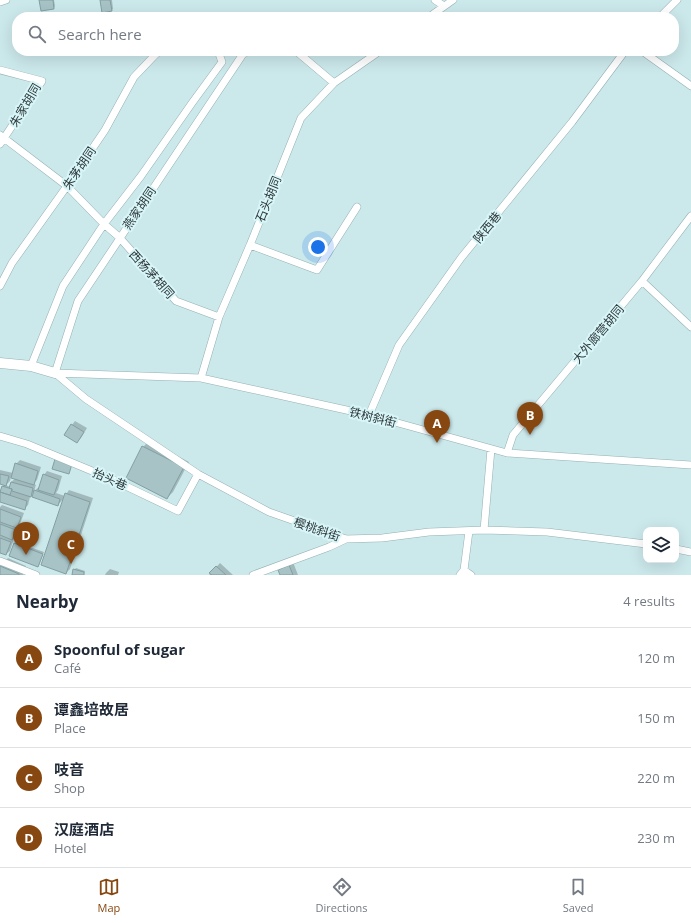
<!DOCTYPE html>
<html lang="en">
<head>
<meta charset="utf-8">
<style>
	body { margin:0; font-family:"Open Sans","Noto Sans SC",sans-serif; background:#f2f2f3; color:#1f2937 }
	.controls { position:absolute; right:12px; bottom:12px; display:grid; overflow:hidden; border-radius:8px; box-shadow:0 4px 16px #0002 }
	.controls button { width:36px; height:36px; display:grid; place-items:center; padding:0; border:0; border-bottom:1px solid #e0e1e3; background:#fff; color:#1f2937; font:20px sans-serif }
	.you { position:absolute; left:318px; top:247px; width:14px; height:14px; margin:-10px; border:3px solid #fff; border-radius:50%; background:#1a73e8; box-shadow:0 0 0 6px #1a73e833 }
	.badge { display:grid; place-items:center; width:26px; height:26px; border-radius:50%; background:#874710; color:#fff; font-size:13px; font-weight:700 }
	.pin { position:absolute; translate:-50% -33px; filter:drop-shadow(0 1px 2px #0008) }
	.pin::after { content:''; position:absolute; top:21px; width:14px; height:12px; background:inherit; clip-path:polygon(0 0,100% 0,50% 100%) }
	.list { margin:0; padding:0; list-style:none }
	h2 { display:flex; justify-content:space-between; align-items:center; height:52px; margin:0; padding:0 16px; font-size:17px }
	h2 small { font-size:13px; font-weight:400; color:#747a83 }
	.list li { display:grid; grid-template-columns:26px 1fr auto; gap:12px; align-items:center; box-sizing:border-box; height:60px; padding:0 16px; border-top:1px solid #e0e1e3 }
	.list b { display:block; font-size:15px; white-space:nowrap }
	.list p { margin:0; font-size:13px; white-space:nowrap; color:#747a83 }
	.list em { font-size:13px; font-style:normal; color:#747a83 }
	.icon { flex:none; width:22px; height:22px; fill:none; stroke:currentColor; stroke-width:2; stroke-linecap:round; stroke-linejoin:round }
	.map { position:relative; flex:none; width:691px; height:575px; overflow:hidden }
	.search { position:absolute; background:#fff; box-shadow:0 4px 16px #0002; left:12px; right:12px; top:12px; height:44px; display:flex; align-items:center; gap:10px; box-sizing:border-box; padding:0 14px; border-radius:16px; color:#747a83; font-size:15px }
	.sheet { height:292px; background:#fff }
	nav { display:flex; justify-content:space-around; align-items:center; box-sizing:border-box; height:56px; border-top:1px solid #e0e1e3; background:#fff; font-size:11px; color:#747a83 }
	nav a { display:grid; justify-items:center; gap:2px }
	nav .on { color:#874710 }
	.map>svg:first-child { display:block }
	.shadow { fill:#0003; fill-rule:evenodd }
	.building { fill:#a7c3c6; stroke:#849fa2 }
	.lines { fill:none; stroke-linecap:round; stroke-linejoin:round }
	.service-casing { stroke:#95b0b4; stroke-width:8 }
	.pedestrian-casing { stroke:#95b0b4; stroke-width:11 }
	.service { stroke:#fff; stroke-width:7 }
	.pedestrian { stroke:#fff; stroke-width:10 }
	.labels { text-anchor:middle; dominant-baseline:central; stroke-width:4; stroke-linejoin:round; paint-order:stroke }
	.street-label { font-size:12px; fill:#2e393b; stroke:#d8f5f8 }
</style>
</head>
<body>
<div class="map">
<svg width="691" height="575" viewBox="0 0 691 575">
	<rect width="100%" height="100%" fill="#cbe8eb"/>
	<!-- shadow -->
	<path class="shadow" d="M40 0H54L55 6 54 8Z
		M101 0H112L113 9 111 10Z
		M75 421 87 428 81 438 77 442 72 425Z
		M149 441 189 462 173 492 167 498 143 447Z
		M20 460 41 467 37 480 33 484 36 485 34 491 39 487H40L44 475 47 471 62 476 58 490 56 493 65 496 69 490 93 498 70 569 66 573 64 498 58 505 35 491 29 497H30L28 505 24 509 0 501V491L4 485 0 483V470L13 473 16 464ZM11 477 16 478 11 482 10 487 6 485 10 481Z
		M2 505 24 513 20 524 18 526 19 527 16 535 13 538H14L10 551 6 554 0 552V507Z
		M16 542 44 552 39 565 38 566 15 543Z
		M8 558 26 566 23 575H0V566Z
		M293 562 298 575H281L279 570 283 566Z
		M220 563 233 575H209Z
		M76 568 85 571 84 575H73L74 570Z
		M110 569 119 572 118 575H105L106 573Z"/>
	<!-- building -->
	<path class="building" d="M39 0H53L54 9 41 11Z
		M100 0H110L112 11 102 13Z
		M71 424 84 432 77 443 64 435Z
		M142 446 184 467 167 499 126 478Z
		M55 459 72 464 69 474 52 469Z
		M15 463 38 471 34 485 11 478Z
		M0 474 9 476 6 486 0 484Z
		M43 474 59 480 54 495 38 490Z
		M11 482 33 488 31 497 12 491V489L9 488Z
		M2 486 12 489 10 495 0 492Z
		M34 490 60 499 58 506 32 497Z
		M0 492 27 501 25 510 0 502Z
		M65 493 90 502 66 574 41 565Z
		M0 509 21 517 17 528 0 522Z
		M0 524 16 530 12 540 0 535Z
		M0 538 11 542 6 555 0 553Z
		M14 543 43 554 38 567 9 556Z
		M289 565 293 575H280L278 570Z
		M0 566 19 574V575H0Z
		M216 566 226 575H212L209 573Z
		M73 569 84 572V575H72Z"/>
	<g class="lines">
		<!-- service casing -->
		<g class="service-casing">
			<path id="service" d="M435 0 444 6
				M0 2 6 0
				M429 17 453 0
				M660 17 677 0
				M296 51 334 83
				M642 51 691 86
				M0 70 42 81 0 144
				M0 135 67 186 104 224 119 237 176 301 219 317
				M250 245 317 270 357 207
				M642 281 691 327
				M0 286 12 263 67 186 105 130 134 77 155 55 160 51
				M31 366 63 286 104 224 141 176 192 103 222 62 218 51
				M55 373 201 378 369 415 507 453 691 465
				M55 373 86 399 198 474 269 512 346 539 382 538 429 532 484 530 547 532 646 544
				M55 373 78 301 243 54 249 51
				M201 378 219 317 250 245 301 118 334 83 380 51
				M369 415 399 345 461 258 572 122 625 51
				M0 436 27 444 109 478 178 511 198 474
				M507 453 513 435 642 281 691 216
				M484 530 491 449
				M676 549 691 552
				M0 561 36 575
				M464 570 471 575
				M253 575 329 547 346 539
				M460 575 464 570 469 531"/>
		</g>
		<!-- pedestrian casing -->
		<g class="pedestrian-casing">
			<path id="pedestrian" d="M0 363 31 366 55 373"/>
		</g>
		<!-- service -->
		<use href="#service" class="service"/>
		<!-- pedestrian -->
		<use href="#pedestrian" class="pedestrian"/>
	</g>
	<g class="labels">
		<!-- street labels -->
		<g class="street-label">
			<text transform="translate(25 105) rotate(-59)">朱家胡同</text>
			<text transform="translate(79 168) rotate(-56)">朱茅胡同</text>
			<text transform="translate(268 199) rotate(-68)">石头胡同</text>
			<text transform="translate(139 208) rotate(-56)">燕家胡同</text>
			<text transform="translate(487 227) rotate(-51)">陕西巷</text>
			<text transform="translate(152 274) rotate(48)">西杨茅胡同</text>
			<text transform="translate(598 334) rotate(-50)">大外廊营胡同</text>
			<text transform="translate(373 417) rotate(14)">铁树斜街</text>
			<text transform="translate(110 479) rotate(24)">抬头巷</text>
			<text transform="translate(317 529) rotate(19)">樱桃斜街</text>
		</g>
	</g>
</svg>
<div class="controls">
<button><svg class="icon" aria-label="layers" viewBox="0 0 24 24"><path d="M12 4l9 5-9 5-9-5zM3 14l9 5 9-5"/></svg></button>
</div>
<div class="you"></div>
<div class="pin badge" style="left:437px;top:443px">A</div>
<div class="pin badge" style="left:530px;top:435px">B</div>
<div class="pin badge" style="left:71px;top:564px">C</div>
<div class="pin badge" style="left:26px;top:555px">D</div>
<div class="search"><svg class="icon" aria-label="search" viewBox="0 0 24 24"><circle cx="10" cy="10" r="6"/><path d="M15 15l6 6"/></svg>Search here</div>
</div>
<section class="sheet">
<h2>Nearby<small>4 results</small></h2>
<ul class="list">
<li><span class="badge">A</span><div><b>Spoonful of sugar</b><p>Café</p></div><em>120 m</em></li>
<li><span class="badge">B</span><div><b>谭鑫培故居</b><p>Place</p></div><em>150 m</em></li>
<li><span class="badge">C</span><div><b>吱音</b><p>Shop</p></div><em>220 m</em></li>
<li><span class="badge">D</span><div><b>汉庭酒店</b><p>Hotel</p></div><em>230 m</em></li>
</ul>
</section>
<nav>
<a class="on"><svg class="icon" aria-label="map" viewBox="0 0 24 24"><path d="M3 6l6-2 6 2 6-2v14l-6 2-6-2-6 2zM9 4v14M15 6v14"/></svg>Map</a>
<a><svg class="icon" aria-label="directions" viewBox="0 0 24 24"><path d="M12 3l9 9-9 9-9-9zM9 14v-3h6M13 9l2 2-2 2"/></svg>Directions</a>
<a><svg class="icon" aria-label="saved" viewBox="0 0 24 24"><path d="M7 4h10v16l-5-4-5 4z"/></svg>Saved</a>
</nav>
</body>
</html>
